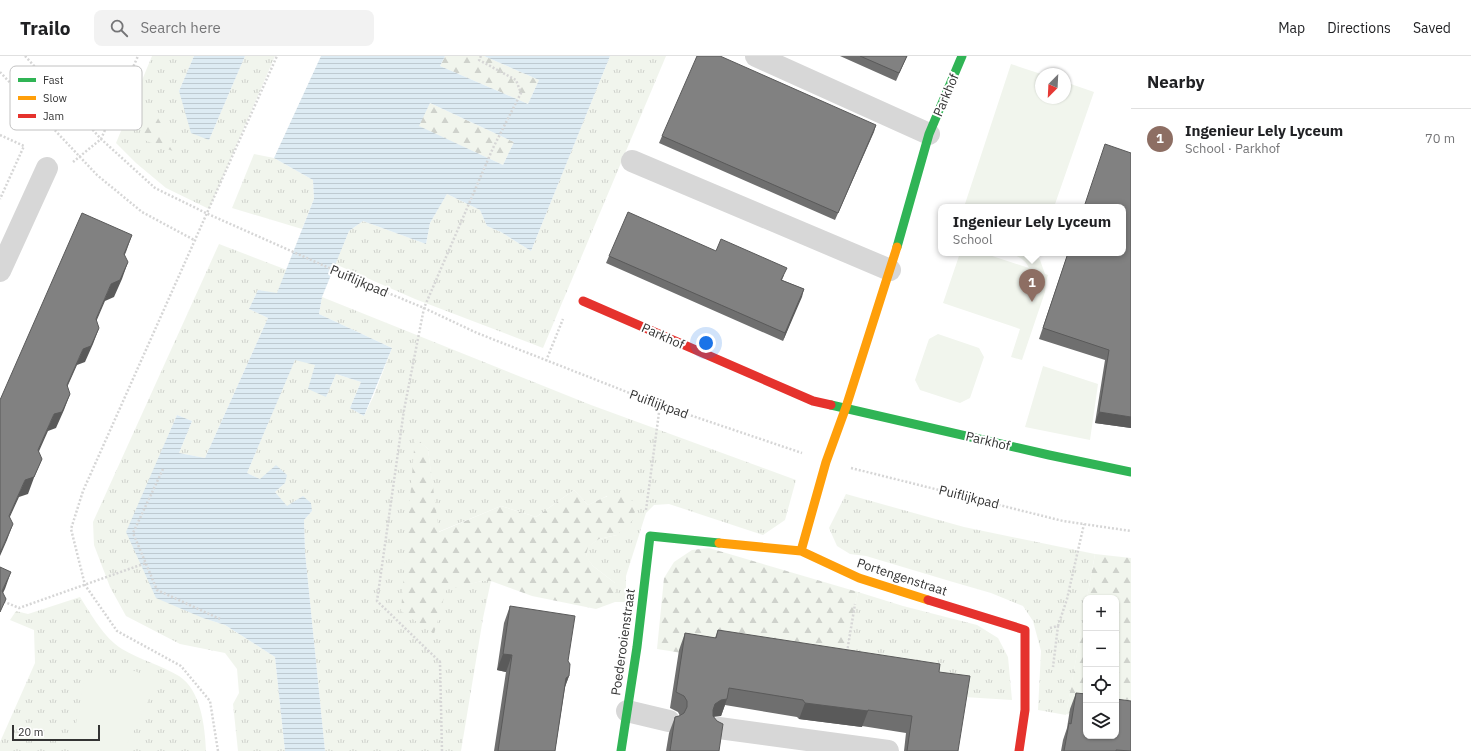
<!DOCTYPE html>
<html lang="en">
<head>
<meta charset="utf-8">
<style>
	body { margin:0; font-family:"IBM Plex Sans",sans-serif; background:#f2f2f2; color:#202124 }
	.controls { position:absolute; right:12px; bottom:12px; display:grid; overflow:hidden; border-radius:8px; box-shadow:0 1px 3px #0004 }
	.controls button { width:36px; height:36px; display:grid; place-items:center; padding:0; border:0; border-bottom:1px solid #e0e0e0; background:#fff; color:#202124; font:20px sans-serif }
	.compass { position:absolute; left:1035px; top:12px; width:36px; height:36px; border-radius:50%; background:#fff; box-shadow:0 1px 3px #0004; rotate:204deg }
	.scale { position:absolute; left:12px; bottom:10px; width:88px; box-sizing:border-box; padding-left:4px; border:2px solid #333; border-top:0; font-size:11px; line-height:14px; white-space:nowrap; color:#333; -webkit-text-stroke:3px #fff; paint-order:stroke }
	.you { position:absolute; left:706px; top:287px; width:14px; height:14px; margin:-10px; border:3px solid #fff; border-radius:50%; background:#1a73e8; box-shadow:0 0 0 6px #1a73e833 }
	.badge { display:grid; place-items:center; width:26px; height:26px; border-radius:50%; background:#7a7a7a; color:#fff; font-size:13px; font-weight:700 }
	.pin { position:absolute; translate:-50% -33px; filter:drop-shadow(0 1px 2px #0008) }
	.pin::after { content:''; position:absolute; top:21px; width:14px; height:12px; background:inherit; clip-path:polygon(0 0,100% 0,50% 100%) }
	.popup { position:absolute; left:938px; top:148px; width:188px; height:52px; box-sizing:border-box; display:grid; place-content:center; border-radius:8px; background:#fff; filter:drop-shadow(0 1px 3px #0005); font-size:13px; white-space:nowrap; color:#757577 }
	.popup b { font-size:15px; color:#202124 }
	.popup::after { content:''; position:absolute; left:50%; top:100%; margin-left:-8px; border:8px solid transparent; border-top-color:#fff }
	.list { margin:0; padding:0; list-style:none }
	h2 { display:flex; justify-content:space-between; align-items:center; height:52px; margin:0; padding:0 16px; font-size:17px }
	h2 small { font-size:13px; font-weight:400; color:#757577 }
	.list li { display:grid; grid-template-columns:26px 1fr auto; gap:12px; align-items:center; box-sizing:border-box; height:60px; padding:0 16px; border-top:1px solid #e0e0e0 }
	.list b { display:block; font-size:15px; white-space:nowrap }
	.list p { margin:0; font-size:13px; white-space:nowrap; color:#757577 }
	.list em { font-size:13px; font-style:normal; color:#757577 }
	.icon { flex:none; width:22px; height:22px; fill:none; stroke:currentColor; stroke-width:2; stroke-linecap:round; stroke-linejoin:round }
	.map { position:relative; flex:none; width:1131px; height:695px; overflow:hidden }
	header { display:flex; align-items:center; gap:24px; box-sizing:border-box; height:56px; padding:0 20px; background:#fff; border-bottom:1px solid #e0e0e0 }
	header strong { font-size:19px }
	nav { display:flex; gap:22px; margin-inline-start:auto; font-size:14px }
	.search { width:280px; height:36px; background:#f2f2f2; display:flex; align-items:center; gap:10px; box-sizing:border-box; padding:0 14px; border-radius:8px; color:#757577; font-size:15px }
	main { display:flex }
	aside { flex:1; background:#fff }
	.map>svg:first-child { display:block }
	.grass { fill:url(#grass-tufts) }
	.forest { fill:url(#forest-firs) }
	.park { fill:#f1f5ed }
	.water { fill:url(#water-rules); fill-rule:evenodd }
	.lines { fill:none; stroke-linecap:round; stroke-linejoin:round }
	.path { stroke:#d6d6d6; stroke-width:2.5; stroke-dasharray:2 2; stroke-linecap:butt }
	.street { stroke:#d7d7d7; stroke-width:22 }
	.fast { stroke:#30b455; stroke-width:9 }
	.slow { stroke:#ff9f0a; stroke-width:9 }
	.jam { stroke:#e5322d; stroke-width:9 }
	.wall { fill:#6f6f6f }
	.shaded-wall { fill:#5a5a5a }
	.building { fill:#818181; stroke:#5a5a5a }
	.labels { text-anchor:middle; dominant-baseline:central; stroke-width:4; stroke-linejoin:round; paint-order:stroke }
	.street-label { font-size:13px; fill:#333; stroke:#fff }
	.key { fill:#fff; stroke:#c2c2c2; stroke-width:1 }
	.key-label { font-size:11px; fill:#333 }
</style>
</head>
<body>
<header>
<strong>Trailo</strong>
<div class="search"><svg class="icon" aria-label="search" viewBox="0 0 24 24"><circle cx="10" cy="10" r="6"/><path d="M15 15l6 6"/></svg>Search here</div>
<nav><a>Map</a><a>Directions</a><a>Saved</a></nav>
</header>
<main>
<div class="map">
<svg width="1131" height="695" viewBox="0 0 1131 695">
	<defs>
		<pattern id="grass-tufts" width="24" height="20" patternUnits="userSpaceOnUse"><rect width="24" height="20" fill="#f1f5ed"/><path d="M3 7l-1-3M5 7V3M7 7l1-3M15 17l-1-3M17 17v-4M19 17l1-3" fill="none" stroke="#cfd2cc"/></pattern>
		<pattern id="forest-firs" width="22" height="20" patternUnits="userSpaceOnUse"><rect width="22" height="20" fill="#f1f5ed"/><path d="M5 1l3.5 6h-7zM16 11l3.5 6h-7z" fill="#cfd2cc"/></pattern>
		<pattern id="water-rules" width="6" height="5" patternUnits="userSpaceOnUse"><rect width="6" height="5" fill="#ddebf3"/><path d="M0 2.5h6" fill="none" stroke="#becad1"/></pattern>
	</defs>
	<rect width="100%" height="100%" fill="#fff"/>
	<!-- grass -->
	<path class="grass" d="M152 0H194L179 35 209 84 245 0H275L209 153 166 132 136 107 116 87Z
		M610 0H666L543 292 415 243 335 208 349 175 363 165 426 188 430 167 447 138 480 154 487 170 501 176 531 195Z
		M254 98 274 102 313 124 314 143 302 173 232 152Z
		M219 188 287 214 277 238 258 234 249 253 268 262 205 402 179 397 192 365 177 359 154 413 203 562 225 569 275 601 285 695H238L233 648 239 637 237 613 225 597 180 588 126 560 110 531 94 489 93 466Z
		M322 241 591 349 796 424 785 464 763 479 669 448 654 449 646 457 626 520V546H615V527L593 510 586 501 587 491 599 483 617 479 607 440 588 449 574 434 536 461 501 450 438 476 428 393 415 382 446 533 482 525H491L483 562 461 695H325L305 496 304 464 312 455 303 440 287 451 275 436 285 427 260 423 247 417 295 303 316 309 326 341 336 318 361 326 350 352 364 360 374 339 392 292 319 258Z
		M846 438 964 471 1095 498 1066 659 1038 654 1041 595 1033 565 1023 550 991 537 953 526 866 500 850 498 837 490 829 472Z
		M858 536 903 550 977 569 998 582 1008 601 1012 644 964 641 840 622Z
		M80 541C91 558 104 582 122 593 140 604 161 609 179 620 201 634 205 671 206 695H0V686L35 607 34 574 10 564 16 555 28 558Z"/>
	<!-- forest -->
	<path class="forest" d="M445 0H484L539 24 528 48 440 10Z
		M430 47 514 86 503 109 418 70Z
		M155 57 178 97 144 84 135 58Z
		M415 381 428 393 439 476 501 450 536 461 574 434 588 449C602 442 613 436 629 440L636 452 632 465 617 479 599 483 588 491 586 500 593 510 615 527V546L596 553 532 540 491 525H482L446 534 434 578 401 555Z
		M709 492 858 536 840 622 657 593 664 522 674 506 692 494Z
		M1095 498 1131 502V669L1116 666V542H1087Z
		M1086 547V662L1066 658Z"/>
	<!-- park -->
	<path class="park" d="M1011 8 1041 18V42H1065V26L1094 36 1054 151H964Z
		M960 197H983L1029 212C1026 204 1018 200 1009 197H1034L1040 204 1045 218 1048 219 1046 226 1045 236 1022 304 1011 301 1020 273 943 247Z
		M938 278 979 292 984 301 970 342 960 347 920 334 915 324 929 283Z
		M1043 310 1098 328 1090 384 1025 371Z
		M135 615 157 626 124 695H71L85 620Z"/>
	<!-- water -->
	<path class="water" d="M194 0H245L209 84 191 77 179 35Z
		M321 0H445L440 10 528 48 539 24 484 0H610L531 195 501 176 487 170 480 154 447 138 430 167 426 188 363 165 349 175 322 241 319 258 392 292 364 360 350 352 361 326 336 318 326 341 308 333 315 309 295 304 247 417 260 423 276 409 287 419 285 427 275 436 287 450 303 440 311 447 312 455 304 464 305 496 325 695H285L275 601 225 569 203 562 156 542 126 476 177 359 192 365 179 397 205 402 268 262 249 253 258 234 277 237 314 143 313 124 274 102ZM430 47 514 86 503 109 419 70Z"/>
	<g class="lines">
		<!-- path -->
		<path class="path" d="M25 0 101 83 155 132 208 158 345 219 424 252 477 277 660 349 802 397
			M0 16 97 119 142 156 196 185
			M0 79 24 90 0 143
			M73 106 101 83 138 0
			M546 305 563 263
			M851 412 1063 465 1131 475
			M163 413 133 477 157 534 220 563
			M646 454 660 349
			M0 544 19 552 146 507
			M1058 570 1067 543 1084 468
			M1050 572 1058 570 1053 611
			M847 596 855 548
			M218 695 210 645 181 610 117 575 85 529 71 473 83 435 277 0
			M442 695 440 606 377 545 404 354 424 252 493 92 521 37 516 24 479 4 481 0"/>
		<!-- street -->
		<path class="street" d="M756 0 929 78
			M632 105 890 214
			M0 215 47 112
			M627 655 669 665
			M719 672 888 695"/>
		<!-- fast -->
		<path class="fast" d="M897 191 929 78 962 0
			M831 349 1049 399 1131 416
			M621 695 637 591 650 480 719 487"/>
		<!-- slow -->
		<path class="slow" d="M719 487 801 495 859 522 928 544
			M801 495 826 406 846 351 897 191"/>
		<!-- jam -->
		<path class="jam" d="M583 245 813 345 831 349
			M928 544 1025 574V654L1019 695"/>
	</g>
	<!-- wall -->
	<path class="wall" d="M840 0H907L896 25Z
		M876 69 835 164 659 87 662 80Z
		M1131 97V372L1095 367 1105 304 1039 283 1068 197Z
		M716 195 784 219 782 224 804 233 783 285 606 207 609 200Z
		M510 550 568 605 569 620 565 631 555 695H494L506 616 497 614 504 567Z
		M718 574 939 616 958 695H904L906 677 862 670V671L799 663 797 661 725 649 721 660 714 661 719 695H666L669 677 675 661 680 660 678 656 670 652 679 594 685 577 715 582Z
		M1076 637 1131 695H1061L1063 684 1067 672 1070 653Z"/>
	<!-- shaded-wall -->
	<path class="shaded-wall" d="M876 69 874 76 835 164 838 157Z
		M132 179 126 196 118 214 124 198Z
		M128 206 122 223 114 241 105 245 90 280 96 263 111 228Z
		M804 233 802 241 783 285 785 277Z
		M99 272 93 288 85 306 77 309 61 345 67 329 83 293Z
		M70 338 64 354 56 372 48 375 32 411 38 394 54 358Z
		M1099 356 1131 361V372L1095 367Z
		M42 403 35 419 28 438 19 441 3 476 9 460 25 424Z
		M13 468 7 484 0 500V497Z
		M11 516 5 533 0 543 2 535Z
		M503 598 512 599 506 616 497 614Z
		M569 620 563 636 566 622Z
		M727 643 721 660H715L709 664 707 671 715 648 721 644Z
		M805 647 868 655 862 671 799 663Z"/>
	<!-- building -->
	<path class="building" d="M697 0H720L876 69 838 157 662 80Z
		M860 0H907L899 17Z
		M1105 88 1131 97V361L1099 356 1109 294 1043 272 1068 197H1123V151H1084Z
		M628 156 716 195 721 183 787 212 781 224 804 233 785 277 609 200Z
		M82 157 132 179 124 198 128 206 120 224 111 228 96 263 99 272 91 290 83 293 67 329 70 338 62 356 54 358 38 394 42 403 34 421 25 424 9 460 13 468 0 497V344Z
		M0 511 11 516 2 535 6 543 0 556Z
		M510 550 575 560 568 605 570 608 569 620 566 622 555 695H498L512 599 503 598Z
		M718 574 940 608 939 616 970 620 958 695H907L912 660 868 654V655L805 647 803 644 729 632 727 643 721 644 715 648 713 654V660L717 665 723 668 719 695H670L675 661 679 660 684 657 687 651V645L684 640 676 636 685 577 716 582Z
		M1076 637 1086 638V680H1116V643L1131 645V695L1116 694V695H1064L1069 667 1071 668Z"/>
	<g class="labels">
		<!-- street labels -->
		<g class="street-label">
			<text transform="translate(946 39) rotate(-67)">Parkhof</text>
			<text transform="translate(359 225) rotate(23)">Puiflijkpad</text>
			<text transform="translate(663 280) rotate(24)">Parkhof</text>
			<text transform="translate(659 348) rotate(20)">Puiflijkpad</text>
			<text transform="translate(988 385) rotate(13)">Parkhof</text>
			<text transform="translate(969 441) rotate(14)">Puiflijkpad</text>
			<text transform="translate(902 521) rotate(18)">Portengenstraat</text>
			<text transform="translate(623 586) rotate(-82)">Poederooienstraat</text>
		</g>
	</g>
	<!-- legend -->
	<rect x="10" y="10" width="132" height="64" rx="6" class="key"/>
	<rect x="18" y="22" width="18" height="4" fill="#30b455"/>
	<rect x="18" y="40" width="18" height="4" fill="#ff9f0a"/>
	<rect x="18" y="58" width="18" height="4" fill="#e5322d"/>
	<g class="key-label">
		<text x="43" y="28">Fast</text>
		<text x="43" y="46">Slow</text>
		<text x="43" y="64">Jam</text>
	</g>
</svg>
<div class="controls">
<button>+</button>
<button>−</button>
<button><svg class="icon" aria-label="locate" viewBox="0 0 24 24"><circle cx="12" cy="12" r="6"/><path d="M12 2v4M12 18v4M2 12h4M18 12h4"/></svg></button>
<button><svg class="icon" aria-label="layers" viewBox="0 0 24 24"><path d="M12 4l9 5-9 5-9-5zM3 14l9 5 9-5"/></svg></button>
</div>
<svg class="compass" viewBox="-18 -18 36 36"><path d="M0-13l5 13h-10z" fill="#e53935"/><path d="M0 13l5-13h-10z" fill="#757577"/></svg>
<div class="scale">20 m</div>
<div class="you"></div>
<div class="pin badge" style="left:1032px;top:246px;background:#8d6e63">1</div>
<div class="popup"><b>Ingenieur Lely Lyceum</b>School</div>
</div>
<aside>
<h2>Nearby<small></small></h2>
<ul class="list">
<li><span class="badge" style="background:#8d6e63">1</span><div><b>Ingenieur Lely Lyceum</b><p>School · Parkhof</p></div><em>70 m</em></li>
</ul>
</aside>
</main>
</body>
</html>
